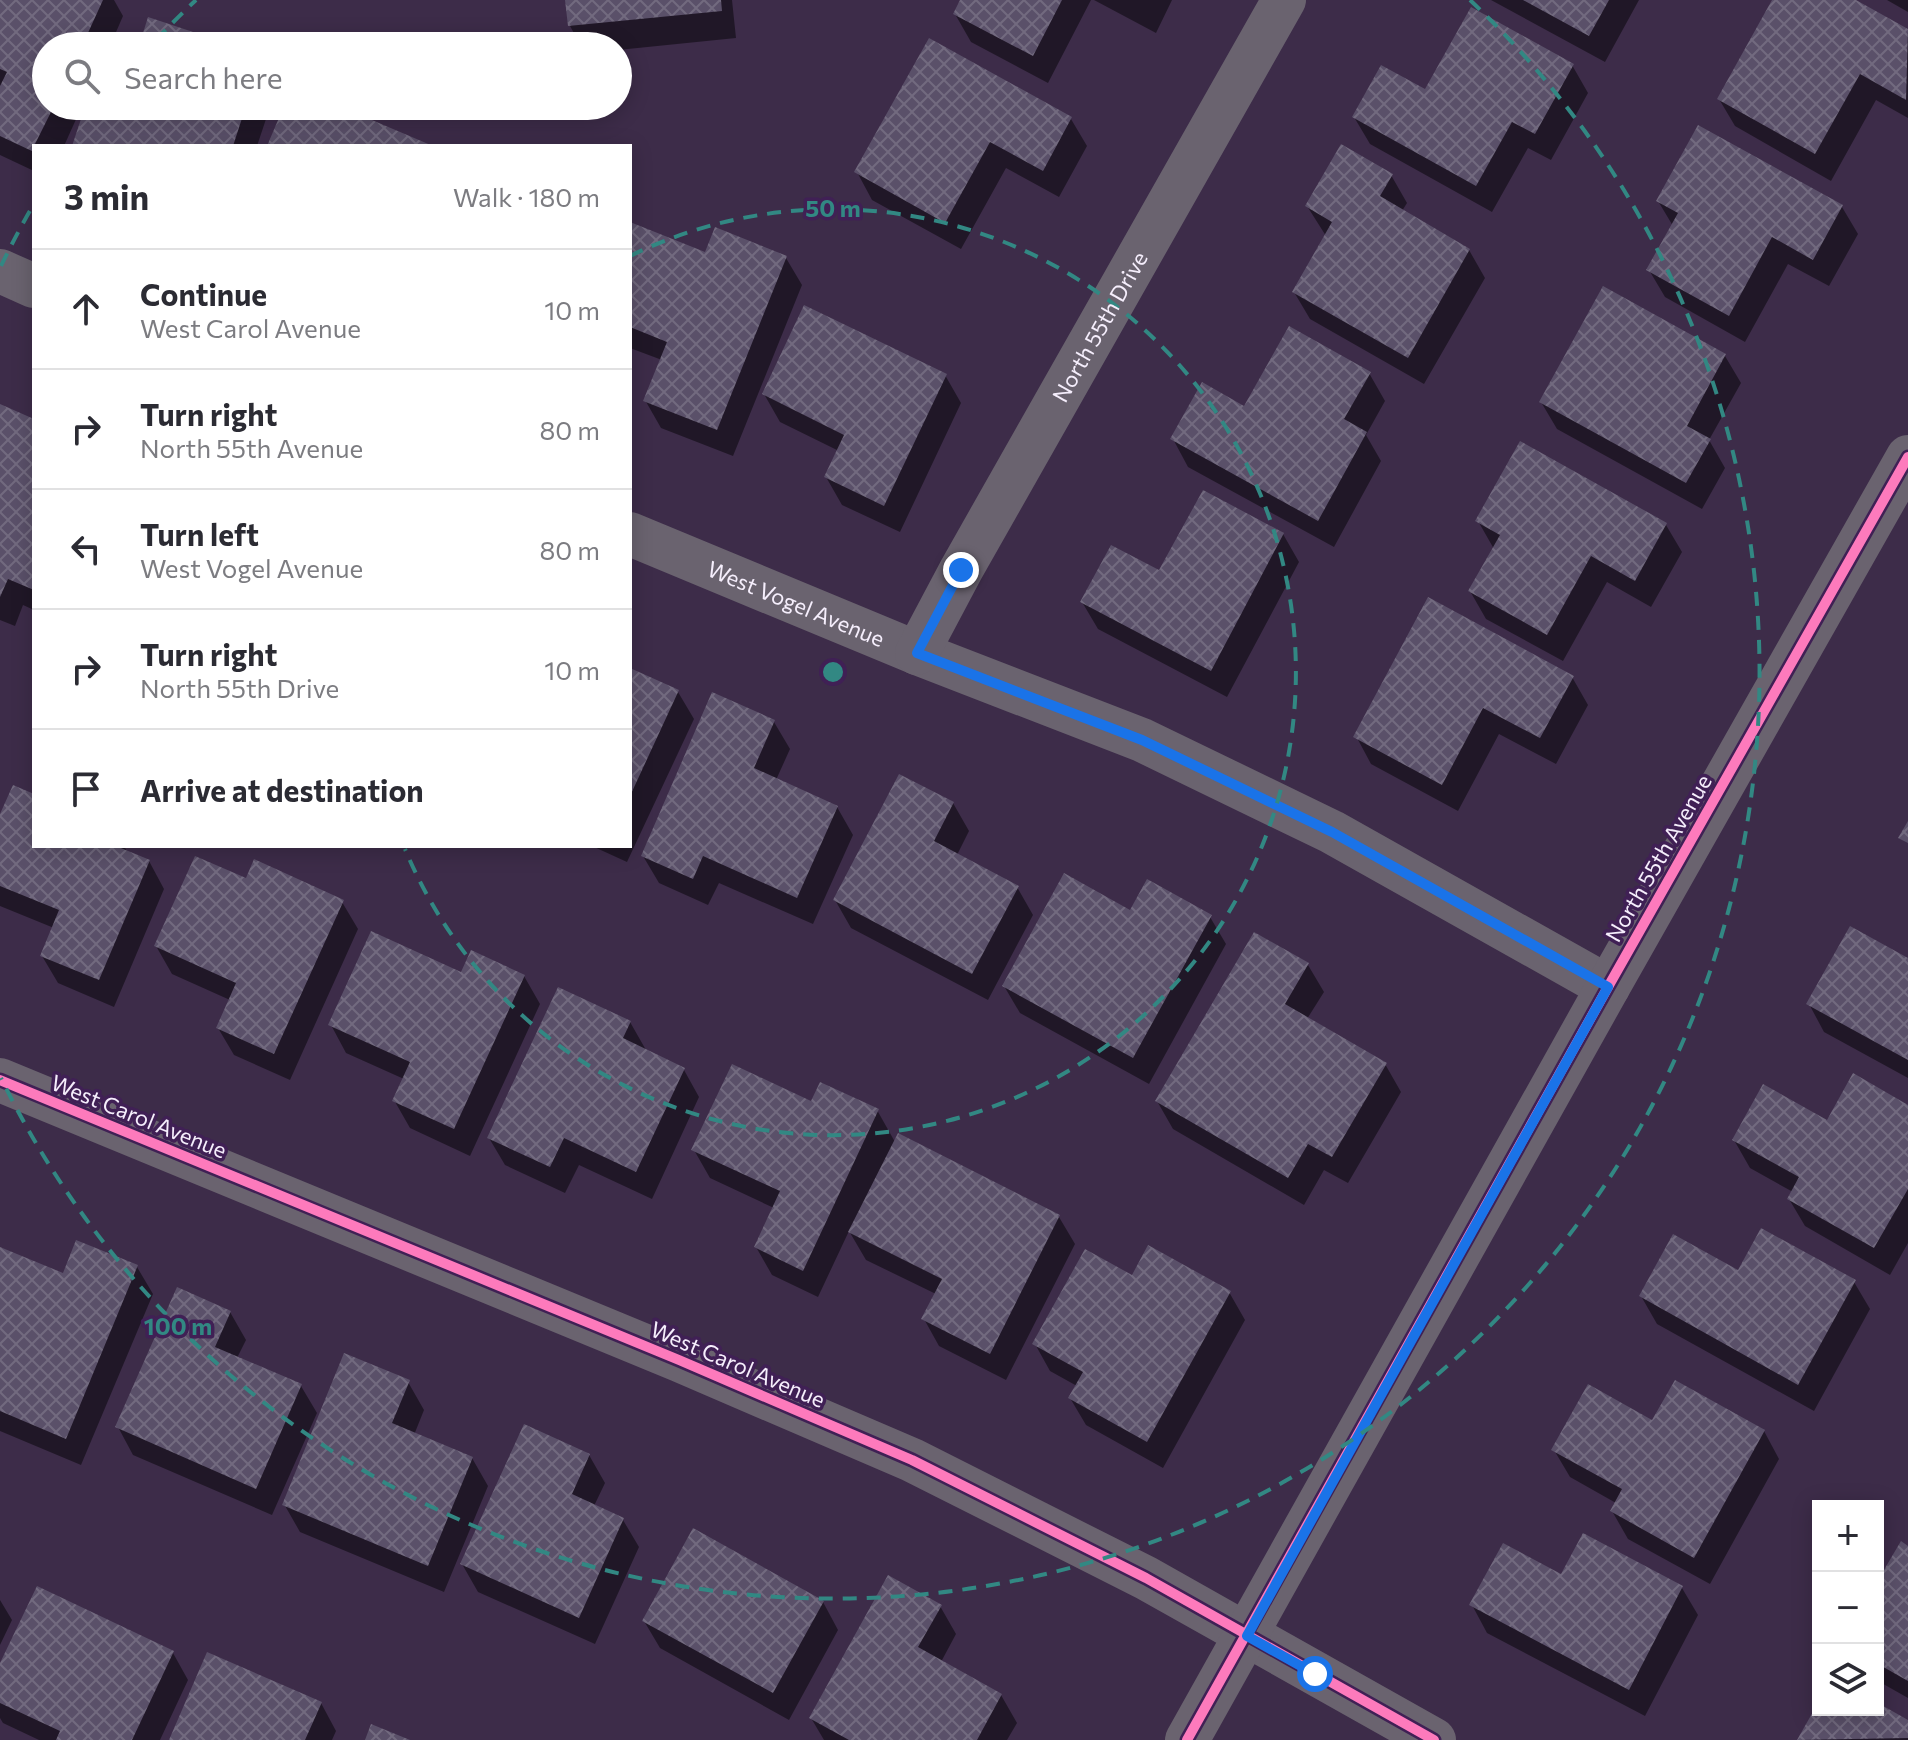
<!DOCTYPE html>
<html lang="en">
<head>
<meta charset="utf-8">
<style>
	body { margin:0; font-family:Commissioner,sans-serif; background:#f2f2f3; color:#2b2b33 }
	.controls { position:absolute; right:24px; bottom:24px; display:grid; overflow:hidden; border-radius:0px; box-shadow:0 4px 20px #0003 }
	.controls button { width:72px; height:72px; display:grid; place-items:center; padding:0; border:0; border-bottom:2px solid #e1e1e2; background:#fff; color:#2b2b33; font:40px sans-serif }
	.stop { position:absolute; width:24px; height:24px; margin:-18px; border:6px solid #1a73e8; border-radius:50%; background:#fff }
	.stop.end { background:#1a73e8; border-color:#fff; box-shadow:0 2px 8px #0008 }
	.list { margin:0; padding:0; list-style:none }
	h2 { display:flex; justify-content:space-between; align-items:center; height:104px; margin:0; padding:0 32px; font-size:34px }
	h2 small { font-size:26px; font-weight:400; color:#7c7c81 }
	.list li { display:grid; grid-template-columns:52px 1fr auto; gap:24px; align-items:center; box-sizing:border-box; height:120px; padding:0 32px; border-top:2px solid #e1e1e2 }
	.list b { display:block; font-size:30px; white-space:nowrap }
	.list p { margin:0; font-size:26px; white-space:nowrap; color:#7c7c81 }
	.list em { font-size:26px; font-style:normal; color:#7c7c81 }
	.icon { flex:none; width:44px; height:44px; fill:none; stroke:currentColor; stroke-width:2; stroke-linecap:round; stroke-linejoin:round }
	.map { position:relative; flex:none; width:1908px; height:1740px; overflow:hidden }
	.search { position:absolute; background:#fff; box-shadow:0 4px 20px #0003; left:32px; top:32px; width:600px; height:88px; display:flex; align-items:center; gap:20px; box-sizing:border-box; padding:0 28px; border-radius:44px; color:#7c7c81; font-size:30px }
	.panel { position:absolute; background:#fff; box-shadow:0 4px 20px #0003; left:32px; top:144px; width:600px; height:704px; border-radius:0px }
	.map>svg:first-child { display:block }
	.shadow { fill:#0007 }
	.building { fill:url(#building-cross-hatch) }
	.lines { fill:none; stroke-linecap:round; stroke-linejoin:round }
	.minor { stroke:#6a636f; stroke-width:44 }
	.cycleway-casing { stroke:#402055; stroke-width:15 }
	.cycleway { stroke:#fd7abc; stroke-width:10 }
	.route { stroke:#1a73e8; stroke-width:10 }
	.ring { fill:none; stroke:#328883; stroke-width:4; stroke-dasharray:14 10 }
	.labels { text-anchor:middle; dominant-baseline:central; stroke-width:7; stroke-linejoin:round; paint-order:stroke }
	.street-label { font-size:22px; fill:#f5eefc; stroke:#402055 }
	.centre { fill:#328883; stroke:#402055; stroke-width:4 }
	.ring-label { font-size:24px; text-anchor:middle; font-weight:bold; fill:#328883; stroke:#402055; stroke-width:7; stroke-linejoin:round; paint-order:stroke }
</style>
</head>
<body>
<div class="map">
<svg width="1908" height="1740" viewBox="0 0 1908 1740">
	<defs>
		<pattern id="building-cross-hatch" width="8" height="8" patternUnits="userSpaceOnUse" patternTransform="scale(2)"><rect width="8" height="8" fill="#5a5069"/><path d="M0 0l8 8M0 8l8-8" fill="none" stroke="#726a7f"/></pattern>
	</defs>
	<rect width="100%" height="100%" fill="#3d2c49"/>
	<!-- shadow -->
	<path class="shadow" d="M0 0H114L123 16 110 46H46V106H82L64 146H34V171L0 155Z
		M567 0H732L736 38 618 50V46H581L570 26Z
		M962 0H1091L1048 83 971 42 955 14Z
		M1094 0H1172L1156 33Z
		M1491 0H1639L1605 62Z
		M1774 0H1852L1908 32V118L1876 100 1831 181 1735 126 1719 99Z
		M1887 0H1908V12Z
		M1572 65 1588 93 1551 160 1528 148 1492 212 1370 144 1354 117 1426 92Z
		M121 106H264L268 113 257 146H74L116 123Z
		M1071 119 1087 146 1059 197 1006 168 961 249 872 200 857 172Z
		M1391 175 1407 203 1402 211 1469 250 1485 278 1424 384 1310 319 1294 292 1326 236 1307 206Z
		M1658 201 1842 207 1858 234 1829 286 1788 264 1745 342 1665 297 1649 270 1673 226Z
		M630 224 706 254 786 258 802 285 733 456 661 428 645 400 662 360 630 348Z
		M1725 356 1741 383 1709 440 1725 468 1702 509 1557 429 1541 402Z
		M1369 373 1385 401 1366 435 1381 461 1334 547 1188 467 1173 439 1245 409Z
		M945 375 961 403 900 532 842 505 826 477 839 451 780 422 764 394Z
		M0 410 34 421V610L23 605 15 626 0 620Z
		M1478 521 1666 525 1682 552 1651 607 1607 582 1563 661 1486 619 1470 591 1494 549Z
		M1283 534 1299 562 1227 697 1098 629 1082 602 1160 573Z
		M630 670 678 692 694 719 627 862 592 846H630Z
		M1572 677 1588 705 1556 764 1499 734 1458 811 1371 764 1356 736Z
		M774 722 790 749 776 780 837 807 853 835 813 924 719 883 708 905 659 883 643 856Z
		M34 796V846H124L128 853 149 861 164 889 114 1007 58 983 42 956 54 928 0 906V820Z
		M953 803 969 831 957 855 1017 887 1033 915 988 1000 851 928 835 900Z
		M247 880 342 902 358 929 290 1080 234 1055 218 1028 230 1000 172 974 156 946Z
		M1131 913 1210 917 1226 944 1149 1084 1020 1013 1004 986Z
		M1908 961V1078L1824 1032 1809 1004Z
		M1308 965 1324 992 1307 1019 1385 1064 1401 1092 1348 1183 1324 1170 1304 1205 1173 1129 1157 1101Z
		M462 975 524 976 540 1004 470 1156 410 1128 394 1100 404 1079 346 1053 331 1025Z
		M630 1022 646 1050 684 1070 699 1097 652 1199 579 1165 565 1193 505 1165 489 1138Z
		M812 1103 877 1110 895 1142 1059 1217 1075 1244 1006 1380 939 1346 924 1319 936 1294 866 1260 849 1231 818 1297 772 1275 756 1247 774 1208 710 1178 694 1150Z
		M1908 1107V1243L1890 1275 1805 1226 1789 1199 1793 1192 1750 1168 1734 1140Z
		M0 1249 64 1275 137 1267 153 1294 81 1465 0 1431Z
		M1132 1277 1229 1292 1245 1320 1163 1468 1086 1425 1070 1398 1077 1386 1050 1371 1035 1344Z
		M1854 1282 1870 1309 1814 1411 1657 1324 1641 1296Z
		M230 1312 246 1340 237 1358 301 1386 317 1413 272 1515 133 1455 118 1427Z
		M408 1382 424 1410 414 1435 472 1458 488 1486 444 1592 300 1532 284 1504Z
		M1653 1423 1764 1431 1779 1459 1710 1584 1628 1539 1612 1511 1616 1503 1570 1477 1554 1450Z
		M589 1455 605 1483 594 1506 623 1520 639 1547 595 1644 478 1592 462 1564Z
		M1908 1548V1698L1878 1681V1584Z
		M1562 1577 1682 1588 1698 1615 1645 1716 1487 1633 1472 1605Z
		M0 1600 12 1620 0 1645Z
		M823 1602 838 1630 789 1720 660 1648 644 1621Z
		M940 1606 956 1634 941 1662 1001 1695 1017 1723 1007 1740H824L811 1718Z
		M173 1653 188 1680 160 1740H39L3 1723 0 1718V1668Z
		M321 1703 336 1731 332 1740H172Z
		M1878 1705 1908 1722V1740H1799L1818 1707V1710H1878Z"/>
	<!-- building -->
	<path class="building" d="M0 0H103L82 46H46V106H54L34 146V152L0 136V86L7 72 0 69Z
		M565 0H721L722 11 568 26Z
		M960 0H1062L1033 56 953 14Z
		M1523 0H1609L1589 36Z
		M1772 0H1856L1908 29 1906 100 1860 74 1815 154 1717 99Z
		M1471 7 1574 64 1535 134 1512 122 1476 186 1352 117 1381 65 1425 89Z
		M148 17 211 38 209 46H139Z
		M929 38 1072 117 1043 171 990 142 945 223 854 172Z
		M119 106H246L233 146H72L84 110 115 120Z
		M284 106H339L433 146H267Z
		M1698 125 1843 205 1813 260 1772 237 1729 316 1646 270 1678 213 1656 201Z
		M1341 144 1393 174 1380 196 1470 249 1408 358 1292 292 1332 222 1305 206Z
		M630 222 705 252 715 227 787 256 717 430 643 401 667 342 630 327Z
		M1603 286 1726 354 1687 426 1711 439 1686 483 1539 402Z
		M804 305 947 374 884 506 824 477 844 435 762 394Z
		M1289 326 1371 372 1344 419 1367 432 1318 521 1170 439 1202 382 1244 406Z
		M0 404 34 419V590L8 579 0 597Z
		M1520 441 1667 523 1635 581 1591 556 1547 635 1468 591 1500 535 1475 521Z
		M1203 490 1284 533 1211 671 1080 602 1111 545 1159 570Z
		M1428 597 1574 676 1540 738 1483 708 1442 785 1353 737Z
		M630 668 679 690 630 796Z
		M712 692 775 720 754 768 838 806 797 898 703 856 693 879 641 856Z
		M899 774 954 802 934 841 1019 886 972 974 833 900Z
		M13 785 34 794V846H116L150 860 99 980 40 956 59 910 0 886V814Z
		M1908 821V843L1898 838Z
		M195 856 246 878 254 859 344 900 274 1054 216 1028 236 983 154 946Z
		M1064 873 1130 910 1147 879 1212 915 1133 1058 1002 986Z
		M1850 926 1908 958V1060L1806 1004Z
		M371 931 461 972 471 950 525 975 454 1129 392 1101 410 1062 328 1025Z
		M1254 932 1309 963 1285 1004 1387 1063 1332 1157 1308 1144 1288 1178 1155 1101Z
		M558 987 631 1021 623 1038 685 1068 636 1172 564 1138 550 1167 487 1138Z
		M732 1064 811 1101 820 1082 879 1109 803 1271 754 1247 780 1191 691 1150Z
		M1853 1073 1908 1105V1189L1874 1248 1787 1199 1799 1177 1732 1140 1763 1084 1827 1120Z
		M898 1133 1060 1215 990 1354 921 1319 942 1279 848 1232Z
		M1761 1228 1856 1280 1798 1385 1639 1296 1673 1234 1738 1270Z
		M76 1240 138 1265 66 1439 0 1411V1247L63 1273Z
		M1148 1245 1231 1291 1147 1442 1068 1398 1083 1372 1032 1344 1085 1249 1132 1275Z
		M177 1287 231 1311 215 1347 302 1384 256 1489 115 1427Z
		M344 1353 410 1380 392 1423 473 1457 428 1566 282 1505Z
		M1675 1380 1765 1430 1694 1558 1610 1511 1622 1489 1551 1450 1588 1384 1652 1420Z
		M524 1424 590 1454 572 1494 624 1518 579 1618 460 1564Z
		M693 1528 824 1601 773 1693 642 1621Z
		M1583 1533 1683 1586 1629 1690 1469 1605 1503 1543 1561 1574Z
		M1901 1541 1908 1546V1681L1878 1664V1580Z
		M888 1575 942 1605 918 1647 1002 1694 977 1740H849L809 1718Z
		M37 1586 174 1651 132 1740H56L60 1731 0 1703V1663Z
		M207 1652 322 1702 305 1740H169Z
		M1818 1703V1710H1878V1703L1908 1720V1738L1797 1740Z
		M371 1724 410 1740H365Z"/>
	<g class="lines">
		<!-- minor -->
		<g class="minor">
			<path d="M0 271 34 286"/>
			<path id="s1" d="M630 534 917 653 1142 740 1332 832 1608 987"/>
			<path id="s2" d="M917 653 961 570 1284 0"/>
			<path d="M0 1080 679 1360 912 1460 1146 1578 1434 1740"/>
			<path d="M1187 1740 1608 987 1908 457"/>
		</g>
		<!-- cycleway casing -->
		<g class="cycleway-casing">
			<path id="cycleway" d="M0 1080 679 1360 912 1460 1146 1578 1434 1740
				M1187 1740 1608 987 1908 457"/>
		</g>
		<!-- cycleway -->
		<use href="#cycleway" class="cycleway"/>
	</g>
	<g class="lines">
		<!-- route -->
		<path class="route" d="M961 570 917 653 1142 740 1332 832 1608 987 1247 1636 1315 1674"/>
	</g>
	<!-- distance rings -->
	<g class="ring">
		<path d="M630 256A463 463 0 1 1 405 849"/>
		<path d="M1 266A926 926 0 0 1 31 209M156 40A926 926 0 0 1 196 0M1470 0A926 926 0 1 1 1 1078"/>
	</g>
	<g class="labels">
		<!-- street labels -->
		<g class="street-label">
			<text stroke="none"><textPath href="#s2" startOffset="374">North 55th Drive</textPath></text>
			<text stroke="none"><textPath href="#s1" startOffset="180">West Vogel Avenue</textPath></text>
			<text transform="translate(1658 858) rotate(-60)">North 55th Avenue</text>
			<text transform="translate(139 1116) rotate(22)">West Carol Avenue</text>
			<text transform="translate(738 1364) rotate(23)">West Carol Avenue</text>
		</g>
	</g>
	<circle cx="833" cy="672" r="12" class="centre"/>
	<g class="ring-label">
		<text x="833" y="217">50 m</text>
		<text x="178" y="1335">100 m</text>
	</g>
</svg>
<div class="controls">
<button>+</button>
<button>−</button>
<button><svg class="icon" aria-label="layers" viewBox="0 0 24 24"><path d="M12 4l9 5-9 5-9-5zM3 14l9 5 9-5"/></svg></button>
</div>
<div class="stop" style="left:1315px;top:1674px"></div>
<div class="stop end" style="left:961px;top:570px"></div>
<div class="search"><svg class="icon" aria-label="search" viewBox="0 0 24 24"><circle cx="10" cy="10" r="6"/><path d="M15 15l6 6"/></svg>Search here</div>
<section class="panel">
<h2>3 min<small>Walk · 180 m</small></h2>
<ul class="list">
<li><svg class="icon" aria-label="ahead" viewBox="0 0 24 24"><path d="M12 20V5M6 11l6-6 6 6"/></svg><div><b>Continue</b><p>West Carol Avenue</p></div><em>10 m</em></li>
<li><svg class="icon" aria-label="right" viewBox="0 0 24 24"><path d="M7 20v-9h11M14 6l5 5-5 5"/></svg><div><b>Turn right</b><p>North 55th Avenue</p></div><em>80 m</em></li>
<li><svg class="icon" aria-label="left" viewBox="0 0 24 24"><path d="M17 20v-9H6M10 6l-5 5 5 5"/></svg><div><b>Turn left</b><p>West Vogel Avenue</p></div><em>80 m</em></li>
<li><svg class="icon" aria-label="right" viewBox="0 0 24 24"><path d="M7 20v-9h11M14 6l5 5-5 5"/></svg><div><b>Turn right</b><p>North 55th Drive</p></div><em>10 m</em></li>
<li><svg class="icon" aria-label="arrive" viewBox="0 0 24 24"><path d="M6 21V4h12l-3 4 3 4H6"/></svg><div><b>Arrive at destination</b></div></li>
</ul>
</section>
</div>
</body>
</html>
